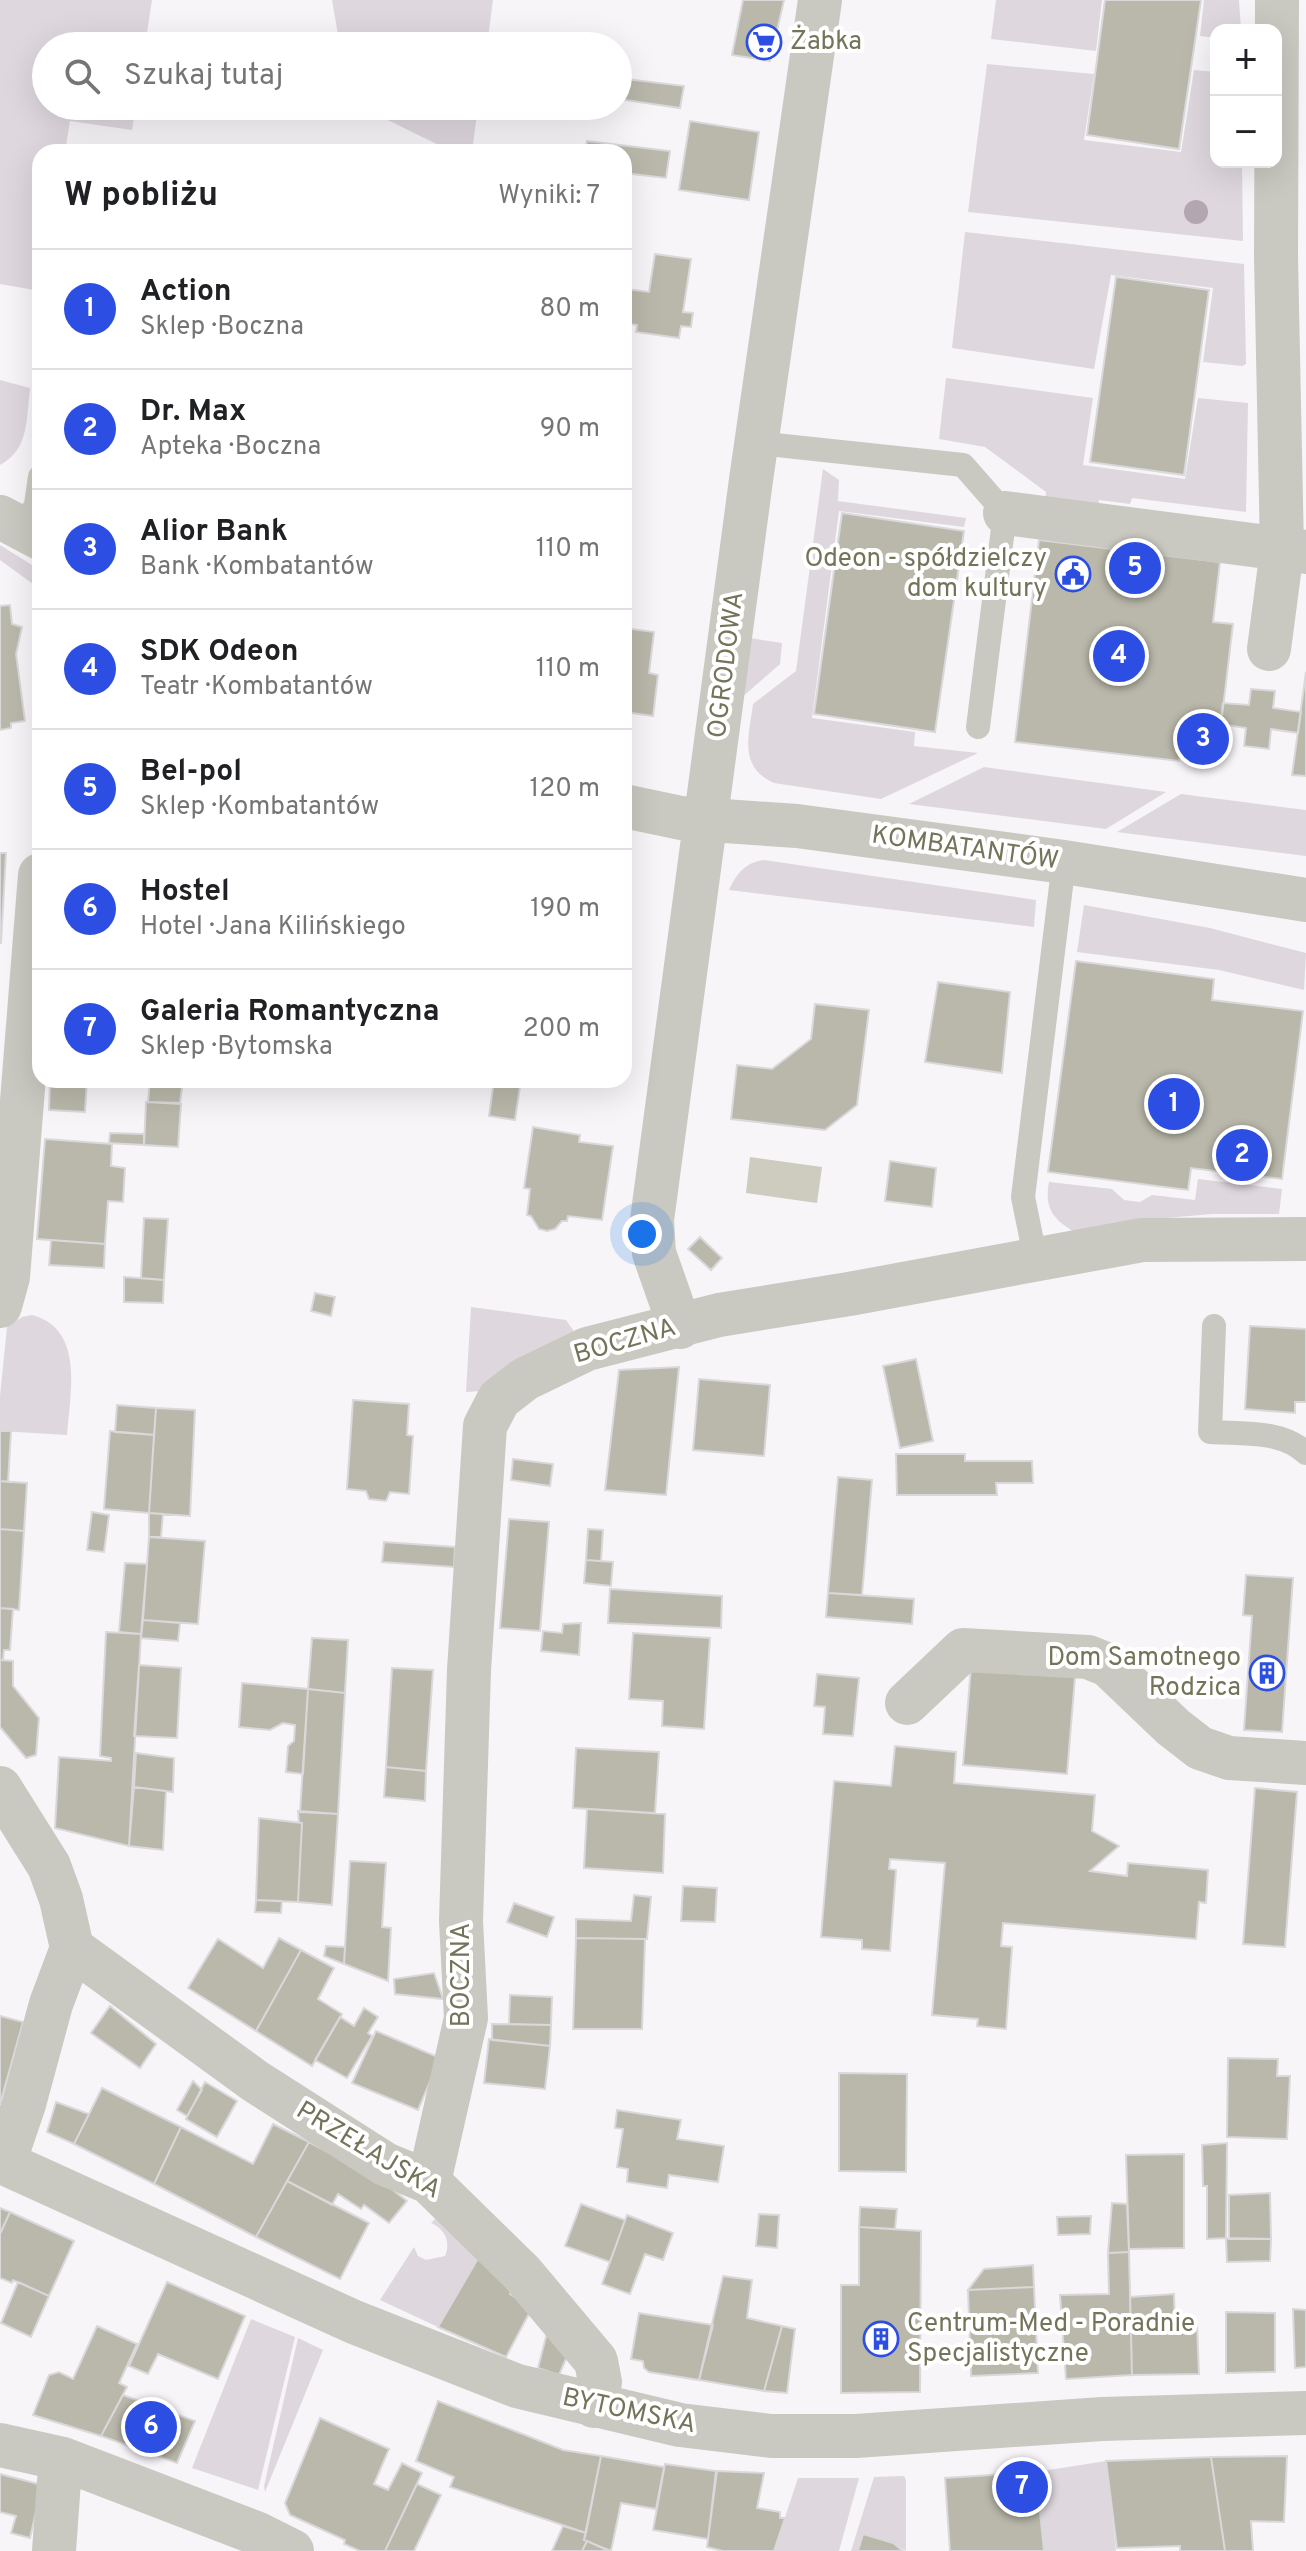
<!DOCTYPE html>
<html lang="pl">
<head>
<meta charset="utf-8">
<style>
	body { margin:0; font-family:Overpass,sans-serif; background:#f6f6f6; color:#202124 }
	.controls { position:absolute; right:24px; top:24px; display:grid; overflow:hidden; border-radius:16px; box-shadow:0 8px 32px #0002 }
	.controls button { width:72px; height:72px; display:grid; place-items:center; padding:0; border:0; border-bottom:2px solid #e0e0e0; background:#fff; color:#202124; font:40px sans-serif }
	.you { position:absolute; left:642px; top:1234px; width:28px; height:28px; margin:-20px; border:6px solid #fff; border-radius:50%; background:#1a73e8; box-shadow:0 0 0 12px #1a73e833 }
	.badge { display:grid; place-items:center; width:52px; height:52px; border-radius:50%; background:#2c4ee2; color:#fff; font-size:26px; font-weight:700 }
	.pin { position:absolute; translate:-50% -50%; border:4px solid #fff; box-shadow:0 2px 8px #0006 }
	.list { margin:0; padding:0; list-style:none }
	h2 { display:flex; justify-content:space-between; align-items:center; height:104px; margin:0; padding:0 32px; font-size:34px }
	h2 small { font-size:26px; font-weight:400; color:#757577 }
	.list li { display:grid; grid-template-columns:52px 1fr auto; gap:24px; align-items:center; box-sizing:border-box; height:120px; padding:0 32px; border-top:2px solid #e0e0e0 }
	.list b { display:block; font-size:30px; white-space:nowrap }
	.list p { margin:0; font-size:26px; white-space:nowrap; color:#757577 }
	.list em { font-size:26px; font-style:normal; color:#757577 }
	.icon { flex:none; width:44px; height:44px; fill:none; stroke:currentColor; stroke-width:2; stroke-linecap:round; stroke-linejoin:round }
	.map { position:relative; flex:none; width:1306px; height:2551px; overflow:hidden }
	.search { position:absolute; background:#fff; box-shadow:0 8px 32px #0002; left:32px; top:32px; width:600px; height:88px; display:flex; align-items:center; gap:20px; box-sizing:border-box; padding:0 28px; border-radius:44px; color:#757577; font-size:30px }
	.panel { position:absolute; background:#fff; box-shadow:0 8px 32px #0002; left:32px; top:144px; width:600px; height:944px; border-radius:24px }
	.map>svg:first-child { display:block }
	.green { fill:#dfd7de }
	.water { fill:#cecbbf }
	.building { fill:#b9b8aa; stroke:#d9d8da; stroke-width:2 }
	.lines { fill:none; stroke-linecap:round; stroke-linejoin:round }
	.lane { stroke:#c9c9c1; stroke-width:24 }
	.street { stroke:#c9c9c1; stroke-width:44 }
	.tree { fill:#b4a6b0 }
	.labels { text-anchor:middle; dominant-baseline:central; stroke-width:8; stroke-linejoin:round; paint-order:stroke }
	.poi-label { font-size:26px; fill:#74745a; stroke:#fff; text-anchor:start }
	.street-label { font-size:26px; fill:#74745a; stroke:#fff }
</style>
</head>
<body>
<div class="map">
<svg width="1306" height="2551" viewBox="0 0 1306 2551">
	<rect width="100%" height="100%" fill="#f7f5f8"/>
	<!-- green -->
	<path class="green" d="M0 0H152L145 46H46V106H136L132 130 70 121 65 152H40V291L0 284Z
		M332 0H493L487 46H340Z
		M996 0H1102L1096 51 991 39Z
		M1204 0H1239L1241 30H1216V38L1200 36Z
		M987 64 1094 74 1084 140 1181 152 1194 70 1216 72V162H1242L1243 241 968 212Z
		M359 106H478L472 152H453Z
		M965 232 1244 264 1246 364 1242 366 1203 362 1213 288 1111 275 1094 369 952 348Z
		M946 378 1093 398 1083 465 1185 479 1198 398 1248 403 1246 512 1132 498 1130 504 1099 500 1097 522 1044 517 1046 492 985 447 939 439Z
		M0 380 30 388C26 418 30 449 0 465Z
		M823 469 839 480 838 501 966 518 964 527 839 511 812 718 915 732 914 746 978 753 881 799 774 783C738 767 749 736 753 704L796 671Z
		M0 545 40 570V596L33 584 0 560Z
		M750 638 782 643 780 664 741 698Z
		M984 767 1166 792 1106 829 909 804Z
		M1181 794 1306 810V856L1117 832Z
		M764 860 1036 900 1034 927 729 890C736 874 746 862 764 860Z
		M1084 905 1210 928 1306 953 1304 990 1219 970 1077 952Z
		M1198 1179 1282 1189 1279 1214H1212L1154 1219 1076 1233C1053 1219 1044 1209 1049 1182L1112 1189 1124 1200 1140 1202 1152 1195 1195 1200Z
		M471 1307 566 1320 575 1333 482 1391 466 1392Z
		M32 1315C85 1329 70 1393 67 1435L0 1431V1396L7 1327 22 1317Z
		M436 2218 480 2255 438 2327 380 2300 414 2247 418 2256 426 2260 445 2256C451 2242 445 2229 431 2223Z
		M251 2319 295 2337 258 2490 192 2468Z
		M298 2338 323 2350 265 2492 264 2486Z
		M1106 2461 1116 2551H1044L1036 2472Z
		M904 2476 906 2480V2551L893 2543 864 2535 858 2551H851L874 2477Z
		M798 2478H859L839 2551H774Z"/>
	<!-- water -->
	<path class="water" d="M750 1157 822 1167 817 1203 746 1193Z"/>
	<!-- building -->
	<path class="building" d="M743 0H784L770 61 732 55Z
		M1105 0H1201L1179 149 1087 135Z
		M618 78 684 86 680 108 618 99Z
		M690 121 759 132 749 200 679 190Z
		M587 141 670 151 666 178 624 173V152H585Z
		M655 254 691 259 683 312 693 313 691 327 681 326 679 338 636 332 637 325 624 323 626 289 649 292Z
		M1116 277 1209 290 1184 475 1090 462Z
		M842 513 964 531 935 732 814 714Z
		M1039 540 1220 562 1213 622 1233 624 1218 750 1181 746 1179 761 1015 742Z
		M10 605 12 624 22 627 16 654 25 721 11 723V728L0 730V606Z
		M624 628 654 632 649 673 658 675 653 716 624 712Z
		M1306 672V776L1292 775Z
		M1251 689 1275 691 1273 708 1301 712 1298 733 1271 729 1269 749 1244 746 1246 728 1220 724 1223 703 1249 705Z
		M0 853H6L1 943H0Z
		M1076 961 1214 979 1212 1000 1303 1011 1282 1179 1191 1168 1188 1190 1048 1172Z
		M938 982 1010 992 1002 1073 925 1062Z
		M815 1004 869 1010 857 1105 825 1130 731 1119 737 1065 772 1069 811 1039Z
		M50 1080H87L85 1112 49 1110Z
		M150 1080H183L180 1103 148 1102Z
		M494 1080H521L515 1120 489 1116Z
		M146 1102 181 1104 178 1147 144 1145Z
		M533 1127 580 1135 579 1142 613 1146 602 1220 568 1216 567 1221H562L555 1229 547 1231 539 1229 531 1216 527 1215 530 1189 524 1188Z
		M110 1133 144 1134V1145L109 1143Z
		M45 1139 112 1144 111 1166 125 1168 123 1202 108 1201 105 1244 37 1239Z
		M890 1161 936 1168 932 1207 885 1201Z
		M144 1218 168 1219 164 1280 141 1278Z
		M700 1237 722 1258 711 1270 688 1249Z
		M51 1240 105 1244 104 1268 49 1265Z
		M124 1277 164 1280 163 1303 124 1302Z
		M315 1293 335 1297 331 1316 311 1311Z
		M1250 1326 1306 1329V1402H1295V1413L1245 1409Z
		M916 1359 933 1441 900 1448 883 1366Z
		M679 1367 666 1495 605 1490 619 1370Z
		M699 1379 770 1385 764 1456 693 1450Z
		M353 1400 409 1404 407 1435 413 1436 409 1494 390 1492 386 1501 369 1499 366 1491 347 1489Z
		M117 1405 156 1408 154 1435 115 1432Z
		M156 1408 195 1410 190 1516 149 1513Z
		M0 1431H11L8 1482 0 1481Z
		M110 1431 154 1435 149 1513 104 1509Z
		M896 1454H965V1461H1032L1033 1483H996L997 1495H897Z
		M513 1459 553 1464 550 1486 511 1480Z
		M838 1477 872 1480 862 1595 828 1593Z
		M0 1481 27 1483 24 1531 0 1529Z
		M92 1512 109 1515 104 1552 87 1550Z
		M149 1513 163 1514 161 1537H149Z
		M509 1519 549 1522 540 1631 500 1628Z
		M0 1529 24 1531 19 1610 0 1608Z
		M588 1529 603 1530 601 1561 586 1560Z
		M149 1537 205 1541 198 1624 143 1620Z
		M384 1542 455 1547 454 1567 382 1562Z
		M586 1560 613 1562 611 1586 584 1583Z
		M125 1563 147 1564 141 1634 119 1632Z
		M1246 1575 1293 1578 1282 1732 1244 1730 1252 1616 1243 1615Z
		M610 1589 722 1596 721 1628 608 1623Z
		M828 1593 914 1599 912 1624 826 1617Z
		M0 1608 13 1609 10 1650H4L3 1660H0Z
		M143 1620 180 1623 178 1641 141 1638Z
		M581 1623 579 1655 541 1651 543 1631 562 1633 563 1624Z
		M106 1632 141 1634 129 1846 55 1828 59 1757 111 1761V1758L100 1756Z
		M633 1633 710 1638 704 1729 662 1726 663 1701 629 1699Z
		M312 1638 348 1640 345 1693 308 1689Z
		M0 1660 13 1661V1686L39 1718 36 1755 26 1758 0 1727Z
		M139 1665 181 1668 177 1738 134 1736Z
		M971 1667 1075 1677 1067 1774 963 1765Z
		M392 1668 433 1670 426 1771 386 1767Z
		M817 1674 859 1678 853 1736 823 1734 825 1707 814 1706Z
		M242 1683 308 1689 303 1774 286 1772 288 1746 294 1741 295 1725 283 1723 270 1730 239 1727Z
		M308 1689 345 1693 338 1814 300 1812Z
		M895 1746 956 1752 954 1783 1095 1795 1092 1831 1119 1846 1090 1871 1127 1876 1128 1863 1208 1870 1206 1903 1199 1902 1196 1939 1003 1923 1001 1946 1012 1947 1006 2029 977 2026 978 2019 932 2015 945 1863 890 1859 889 1869 896 1870 890 1951 862 1949V1940L821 1937 834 1781 891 1786Z
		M576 1748 659 1752 655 1813 573 1808Z
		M136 1753 174 1758 173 1792 134 1787Z
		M386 1767 426 1771 425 1801 384 1797Z
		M134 1787 166 1791 163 1850 129 1846Z
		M1255 1788 1297 1792 1285 1947 1243 1944Z
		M587 1809 665 1814 663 1873 584 1868Z
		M298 1811 338 1814 332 1905 298 1902 302 1823H299Z
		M259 1818 302 1823 298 1902 256 1900Z
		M350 1861 386 1863 382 1927 391 1928 388 1981 344 1964Z
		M683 1886 717 1888 715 1922 681 1921Z
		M634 1895 651 1897 647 1939 576 1938V1919L631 1921Z
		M256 1900 282 1901 281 1913 255 1912Z
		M514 1903 554 1917 547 1937 507 1922Z
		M279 1938 301 1950 256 2031 188 1988 218 1939 263 1968Z
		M576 1938 645 1939 642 2029H573Z
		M326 1946 345 1947 344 1964 324 1956Z
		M301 1950 334 1968 318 1999 342 2014 312 2066 256 2031Z
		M434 1973 443 1999 395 1994 394 1979Z
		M510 1995 552 1997 551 2025 509 2024Z
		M110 2006 156 2044 140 2068 91 2033Z
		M364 2008 378 2017 368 2033 372 2036 347 2078 315 2060 340 2017 354 2026Z
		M0 2016 23 2022 0 2104Z
		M492 2024 551 2025 550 2046 492 2040Z
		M376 2031 440 2058 418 2110 352 2083Z
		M489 2039 550 2046 545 2089 484 2083Z
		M1228 2058 1278 2059 1277 2076H1290L1287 2139 1227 2137Z
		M839 2073 907 2074 906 2172 839 2171Z
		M193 2081 202 2090 187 2116 177 2110Z
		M205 2082 237 2101 217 2137 186 2119Z
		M102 2088 181 2127 154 2184 74 2144Z
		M56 2102 89 2114 74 2144 47 2132Z
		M617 2110 681 2120 677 2139 724 2146 718 2182 669 2175 667 2188 627 2182 628 2169 617 2167 623 2129 615 2128Z
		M273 2124 309 2142 256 2237 154 2184 181 2127 253 2164Z
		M309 2142 379 2179 407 2201 389 2223 364 2205 361 2209 338 2194 332 2205 287 2181Z
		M1227 2143 1226 2238 1207 2239V2186H1203L1202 2145Z
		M1184 2154V2248L1129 2249 1126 2155Z
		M287 2181 369 2223 340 2279 256 2237Z
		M1270 2193 1271 2239H1229V2195Z
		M1112 2203 1127 2204 1129 2252 1108 2253Z
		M581 2204 625 2220 610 2262 565 2246Z
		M860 2207 897 2209 895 2229 859 2227Z
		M0 2208 10 2212 0 2234Z
		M10 2212 74 2241 49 2296 13 2280 12 2283 0 2278V2234Z
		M759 2214 779 2215 777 2248 756 2246Z
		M627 2215 673 2233 663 2260 645 2254 630 2294 602 2284Z
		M1091 2216 1090 2234 1058 2235 1057 2217Z
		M859 2227 921 2231 920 2392 841 2393V2285H859Z
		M1226 2238 1271 2239 1270 2261 1227 2262Z
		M1129 2252 1132 2375 1066 2379 1060 2295 1109 2294 1108 2253Z
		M480 2255 513 2288 510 2294 532 2308 506 2357 438 2327Z
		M1033 2265 1034 2287 968 2290 984 2269Z
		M723 2276 752 2280 747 2318 782 2326 764 2391 699 2380Z
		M18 2282 49 2296 31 2337 1 2323Z
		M167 2282 245 2316 218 2379 158 2354 148 2374 129 2366Z
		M1034 2287 1038 2373 971 2376 968 2290Z
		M1174 2294 1175 2324 1197 2323 1199 2374 1132 2375 1130 2297Z
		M1293 2309 1306 2310V2367L1295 2368Z
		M1226 2312 1275 2313V2372L1226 2373Z
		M639 2313 713 2325 699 2380 649 2372 644 2368 643 2361 631 2359Z
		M97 2326 137 2344 119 2383 127 2387 101 2436 33 2415 49 2375 59 2372 73 2379Z
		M782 2326 795 2329 787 2393 764 2391Z
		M548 2329 569 2352 559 2375 538 2368Z
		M123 2395 195 2421 177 2463 101 2436Z
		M438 2401 563 2450 601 2456 586 2533 450 2487 454 2477 416 2461Z
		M320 2418 389 2449 374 2484 388 2490 402 2463 422 2473 385 2551H360L344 2544 345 2540 290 2515 285 2503Z
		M601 2456 664 2467 656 2509 621 2503 611 2551 584 2540Z
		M1287 2456 1284 2522 1251 2521 1253 2551H1225L1211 2457Z
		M1211 2457 1225 2551H1180V2546L1117 2548 1106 2461Z
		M665 2464 716 2471 708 2539 653 2530Z
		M717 2471 764 2473 757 2508 780 2512V2518H785L774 2551H723L707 2547Z
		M1036 2472 1044 2551H950L945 2478Z
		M0 2474 42 2485 30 2538 11 2533 16 2516 0 2512Z
		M417 2484 441 2495 414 2551H385Z
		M563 2526 586 2533 584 2540 587 2541 582 2551H552Z
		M863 2534 893 2543 903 2551H858Z
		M587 2541 609 2551H582Z"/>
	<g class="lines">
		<!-- lane -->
		<path class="lane" d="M757 443 963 465 1005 513 978 727
			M25 529 36 504 40 477
			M1036 1261 1023 1197 1064 862
			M1214 1326 1210 1432C1243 1434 1281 1430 1306 1453"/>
		<!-- street -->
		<path class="street" d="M1005 513 1306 552
			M0 517 40 538
			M1269 649 1282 550 1276 257 1277 0
			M624 806 681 818 797 826 1064 862 1306 900
			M0 1306 8 1277 40 875
			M680 1327 654 1253 652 1220 751 480 820 0
			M907 1703 963 1650 1088 1657 1108 1665 1173 1727 1200 1748 1229 1758 1306 1763
			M0 1788 49 1866 61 1899 72 1948 51 2004 24 2104 4 2163
			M72 1948 255 2081 385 2164 429 2182 522 2273 596 2361 600 2382 594 2406
			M0 2161 354 2322 517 2386 680 2425 771 2436H856L1102 2419 1306 2413
			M429 2182 466 2018 461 1921 469 1670 485 1426 499 1399 525 1379 587 1349 719 1315 849 1294 1142 1240 1306 1239
			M0 2445 63 2459 256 2533 292 2551
			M54 2551 59 2481 63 2459"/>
	</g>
	<!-- trees -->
	<circle class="tree" cx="1196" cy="212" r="12"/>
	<!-- icons -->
	<defs>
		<g id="supermarket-ring" transform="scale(1.8)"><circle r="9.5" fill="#fff" stroke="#2c4ee2" stroke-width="1.5"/><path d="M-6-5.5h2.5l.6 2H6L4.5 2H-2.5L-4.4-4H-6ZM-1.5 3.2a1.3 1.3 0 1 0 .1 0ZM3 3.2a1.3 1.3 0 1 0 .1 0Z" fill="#2c4ee2"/></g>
		<g id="civic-ring" transform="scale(1.8)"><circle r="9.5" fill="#fff" stroke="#2c4ee2" stroke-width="1.5"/><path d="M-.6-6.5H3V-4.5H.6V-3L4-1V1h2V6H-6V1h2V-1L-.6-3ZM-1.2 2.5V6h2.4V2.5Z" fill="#2c4ee2"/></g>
		<g id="building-ring" transform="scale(1.8)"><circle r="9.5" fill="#fff" stroke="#2c4ee2" stroke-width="1.5"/><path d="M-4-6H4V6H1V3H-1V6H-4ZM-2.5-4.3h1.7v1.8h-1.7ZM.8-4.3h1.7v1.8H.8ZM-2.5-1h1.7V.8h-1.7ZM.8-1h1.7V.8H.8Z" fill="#2c4ee2"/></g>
	</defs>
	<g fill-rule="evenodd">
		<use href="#supermarket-ring" x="764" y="42"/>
		<use href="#civic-ring" x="1073" y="574"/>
		<use href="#building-ring" x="1267" y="1673"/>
		<use href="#building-ring" x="881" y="2339"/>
	</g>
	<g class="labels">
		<!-- poi labels -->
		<g class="poi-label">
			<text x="790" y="42">Żabka</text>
			<text x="1047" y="559" text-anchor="end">Odeon - spółdzielczy<tspan x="1047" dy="30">dom kultury</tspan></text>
			<text x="1241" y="1658" text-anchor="end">Dom Samotnego<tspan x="1241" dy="30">Rodzica</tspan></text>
			<text x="907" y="2324">Centrum-Med - Poradnie<tspan x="907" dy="30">Specjalistyczne</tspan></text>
		</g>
		<!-- street labels -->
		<g class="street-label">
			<text transform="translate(727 665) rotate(-83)">OGRODOWA</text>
			<text transform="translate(965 849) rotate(8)">KOMBATANTÓW</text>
			<text transform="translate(625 1342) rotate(-16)">BOCZNA</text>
			<text transform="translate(462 1975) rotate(-90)">BOCZNA</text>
			<text transform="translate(368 2151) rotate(31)">PRZEŁAJSKA</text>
			<text transform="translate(629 2412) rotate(12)">BYTOMSKA</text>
		</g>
	</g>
</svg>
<div class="controls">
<button>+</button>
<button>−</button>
</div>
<div class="you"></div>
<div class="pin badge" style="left:1174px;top:1104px">1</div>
<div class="pin badge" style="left:1242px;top:1155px">2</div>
<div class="pin badge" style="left:1203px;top:739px">3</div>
<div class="pin badge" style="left:1119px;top:656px">4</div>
<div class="pin badge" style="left:1135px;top:568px">5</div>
<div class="pin badge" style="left:151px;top:2427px">6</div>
<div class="pin badge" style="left:1022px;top:2487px">7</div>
<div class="search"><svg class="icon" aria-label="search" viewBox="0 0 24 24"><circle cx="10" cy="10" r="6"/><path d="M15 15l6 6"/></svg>Szukaj tutaj</div>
<section class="panel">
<h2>W pobliżu<small>Wyniki: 7</small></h2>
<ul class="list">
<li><span class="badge">1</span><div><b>Action</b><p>Sklep · Boczna</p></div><em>80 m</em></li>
<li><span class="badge">2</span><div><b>Dr. Max</b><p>Apteka · Boczna</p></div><em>90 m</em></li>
<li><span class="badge">3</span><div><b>Alior Bank</b><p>Bank · Kombatantów</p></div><em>110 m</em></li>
<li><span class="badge">4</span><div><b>SDK Odeon</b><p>Teatr · Kombatantów</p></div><em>110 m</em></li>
<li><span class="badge">5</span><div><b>Bel-pol</b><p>Sklep · Kombatantów</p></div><em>120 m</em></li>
<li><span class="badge">6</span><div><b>Hostel</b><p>Hotel · Jana Kilińskiego</p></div><em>190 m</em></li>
<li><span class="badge">7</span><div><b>Galeria Romantyczna</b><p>Sklep · Bytomska</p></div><em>200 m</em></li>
</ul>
</section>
</div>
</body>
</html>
